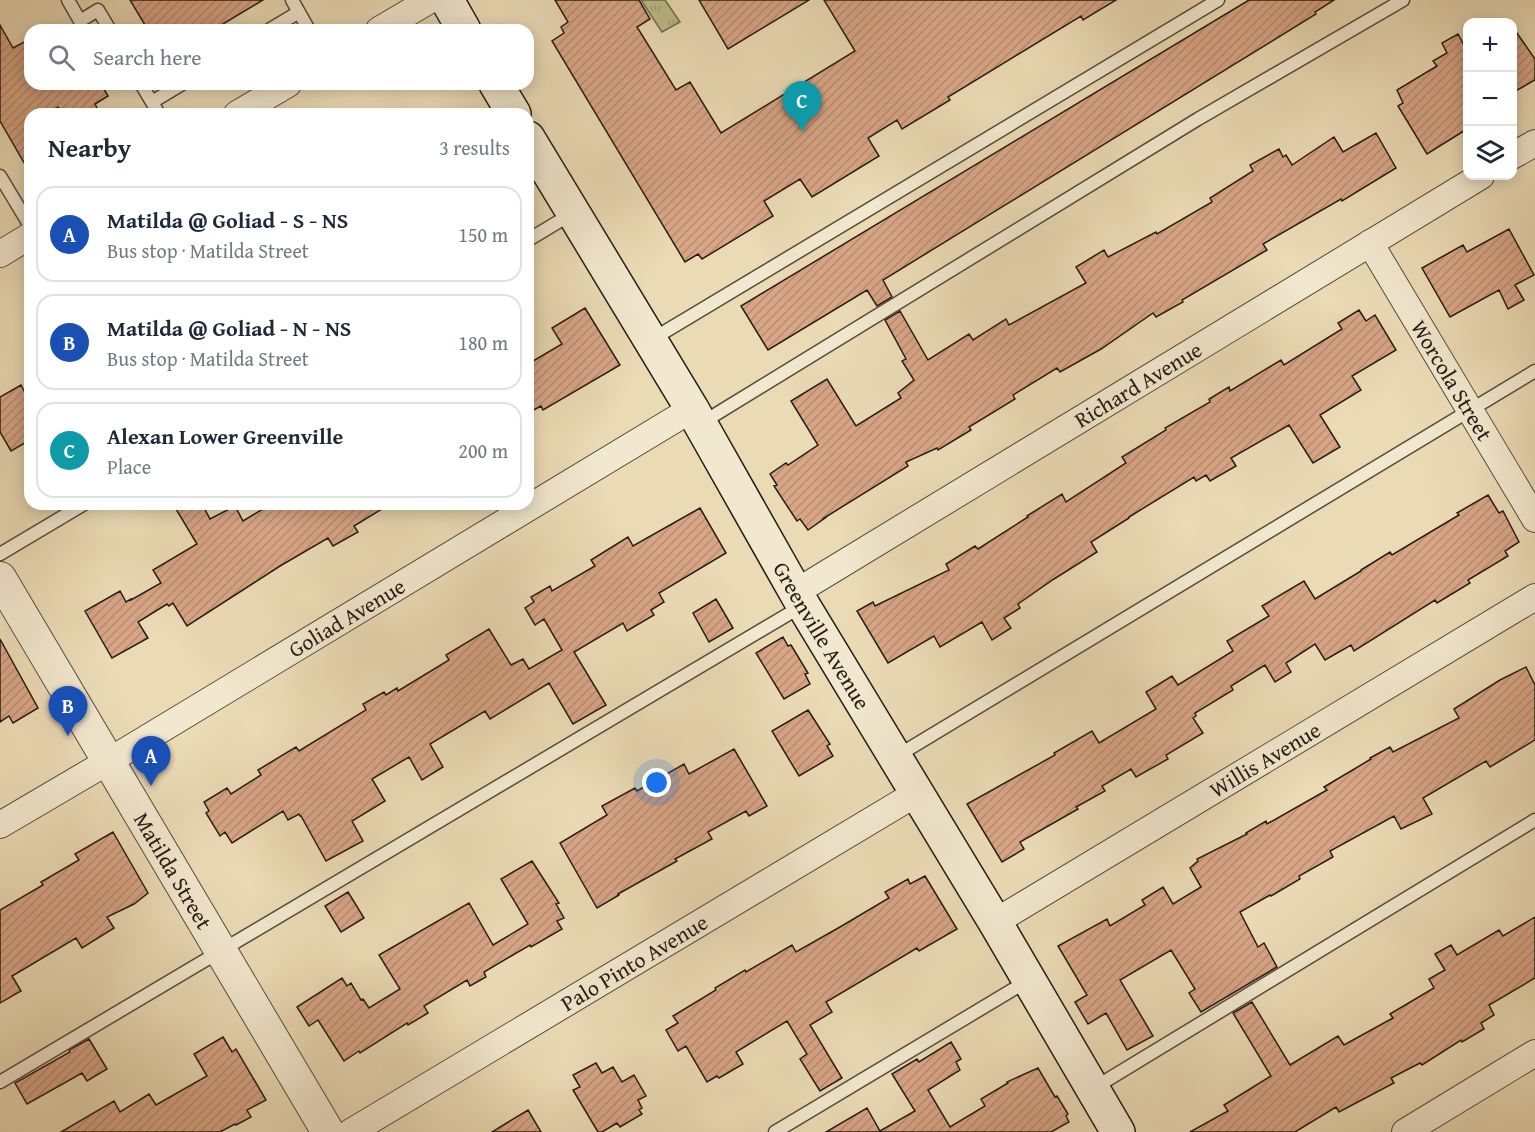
<!DOCTYPE html>
<html lang="en">
<head>
<meta charset="utf-8">
<style>
	body { margin:0; font-family:"Gentium Book Plus",serif; background:#f2f2f3; color:#1f2937 }
	.controls { position:absolute; right:18px; top:18px; display:grid; overflow:hidden; border-radius:12px; box-shadow:0 3px 15px #0003 }
	.controls button { width:54px; height:54px; display:grid; place-items:center; padding:0; border:0; border-bottom:2px solid #e0e1e3; background:#fff; color:#1f2937; font:30px sans-serif }
	.you { position:absolute; left:657px; top:783px; width:21px; height:21px; margin:-15px; border:4px solid #fff; border-radius:50%; background:#1a73e8; box-shadow:0 0 0 9px #1a73e833 }
	.badge { display:grid; place-items:center; width:39px; height:39px; border-radius:50%; background:#111827; color:#fff; font-size:20px; font-weight:700 }
	.pin { position:absolute; translate:-50% -50px; filter:drop-shadow(0 2px 3px #0008) }
	.pin::after { content:''; position:absolute; top:32px; width:21px; height:18px; background:inherit; clip-path:polygon(0 0,100% 0,50% 100%) }
	.list { margin:0; padding:0; list-style:none }
	h2 { display:flex; justify-content:space-between; align-items:center; height:78px; margin:0; padding:0 24px; font-size:26px }
	h2 small { font-size:20px; font-weight:400; color:#747a83 }
	.list li { display:grid; grid-template-columns:39px 1fr auto; gap:18px; align-items:center; box-sizing:border-box; height:96px; margin:0 12px 12px; padding:0 12px; border:2px solid #e0e1e3; border-radius:18px }
	.list b { display:block; font-size:22px; white-space:nowrap }
	.list p { margin:0; font-size:20px; white-space:nowrap; color:#747a83 }
	.list em { font-size:20px; font-style:normal; color:#747a83 }
	.icon { flex:none; width:33px; height:33px; fill:none; stroke:currentColor; stroke-width:2; stroke-linecap:round; stroke-linejoin:round }
	.map { position:relative; flex:none; width:1535px; height:1132px; overflow:hidden }
	.search { position:absolute; background:#fff; box-shadow:0 3px 15px #0003; left:24px; top:24px; width:510px; height:66px; display:flex; align-items:center; gap:15px; box-sizing:border-box; padding:0 21px; border-radius:18px; color:#747a83; font-size:22px }
	.panel { position:absolute; background:#fff; box-shadow:0 3px 15px #0003; left:24px; top:108px; width:510px; height:402px; border-radius:18px }
	.map>svg:first-child { display:block }
	.grass { fill:url(#grass-tufts); stroke:#726c50; stroke-width:1.5 }
	.building { fill:url(#building-hatch); stroke:#261b15; stroke-width:1.5 }
	.lines { fill:none; stroke-linecap:round; stroke-linejoin:round }
	.service-casing { stroke:#574b3d; stroke-width:15 }
	.minor-casing { stroke:#574b3d; stroke-width:28 }
	.tertiary-casing { stroke:#574b3d; stroke-width:34 }
	.secondary-casing { stroke:#261b15; stroke-width:36 }
	.service { stroke:#f2e8cf; stroke-width:12 }
	.minor { stroke:#f2e8cf; stroke-width:26 }
	.tertiary { stroke:#f2e8cf; stroke-width:32 }
	.secondary { stroke:#f2e8cf; stroke-width:33 }
	.labels { text-anchor:middle; dominant-baseline:central; stroke-width:4.5; stroke-linejoin:round; paint-order:stroke }
	.street-label { font-size:22px; fill:#261b15; stroke:#f2e8cf }
</style>
</head>
<body>
<div class="map">
<svg width="1535" height="1132" viewBox="0 0 1535 1132">
	<defs>
		<pattern id="grass-tufts" width="24" height="20" patternUnits="userSpaceOnUse" patternTransform="scale(1.5)"><rect width="24" height="20" fill="#bdbe8a"/><path d="M3 7l-1-3M5 7V3M7 7l1-3M15 17l-1-3M17 17v-4M19 17l1-3" fill="none" stroke="#a2a376"/></pattern>
		<pattern id="building-hatch" width="6" height="6" patternUnits="userSpaceOnUse" patternTransform="scale(1.5)"><rect width="6" height="6" fill="#d8a585"/><path d="M-1 1l2-2M0 6l6-6M5 7l2-2" fill="none" stroke="#b98d72"/></pattern>
	</defs>
	<rect width="100%" height="100%" fill="#ebdbb5"/>
	<filter id="stains"><feTurbulence type="fractalNoise" baseFrequency=".00333" numOctaves="4"/><feColorMatrix values="0 0 0 0 .2 0 0 0 0 .09 0 0 0 0 .02 0 0 0 .5 -.17"/></filter>
	<radialGradient id="worn" r=".72"><stop offset=".6" stop-color="#630" stop-opacity="0"/><stop offset="1" stop-color="#630" stop-opacity=".3"/></radialGradient>
	<!-- grass -->
	<path class="grass" d="M641 0H665L680 22 662 32Z"/>
	<!-- building -->
	<path class="building" d="M130 0H263L213 30H148Z
		M555 0H639L650 19 637 27 676 90 690 82 721 133 855 51 824 0H1116L1083 20 1081 16 948 97 950 100 902 129 897 120 868 138 879 156 812 197 800 179 764 201 773 216 702 259 698 254 685 262 552 41 564 33 561 27 568 22Z
		M699 0H809L728 49Z
		M1249 0H1334L1315 12 1316 14 883 280 892 297 877 306 867 290 768 350 741 306Z
		M0 25 13 48 30 39V84H101L108 96 95 104 100 114H62L58 107 47 114H30V173L0 121Z
		M1512 26 1535 59V80L1512 93Z
		M1458 34 1467 51V129L1427 154 1398 106 1403 103 1397 90 1437 66 1433 61 1447 53 1442 43Z
		M1376 133 1396 168 1342 201 1341 199 1263 244 1267 250 1182 300 1183 302 1156 317 1153 313 1101 349 1060 372 1057 368 1013 395 1015 399 969 427 971 430 938 450 937 448 906 462 908 466 824 518H825L808 530 800 519 797 521 774 486 777 485 770 474 786 463 788 465 818 445 791 401 827 379 856 426 901 398 898 393 914 380 902 361 906 359 885 320 900 311 928 360 969 334 973 340 1006 319 1009 325 1086 283 1076 267 1104 250 1108 257 1156 232 1157 234 1212 202 1210 198 1253 171 1250 165 1279 149 1283 157 1286 155 1292 165 1334 137 1343 152Z
		M1509 229 1534 275 1515 285 1524 300 1508 309 1499 290 1450 317 1422 268 1463 245 1467 252Z
		M585 308 620 365 543 410 541 406 528 413V364L562 344 552 328Z
		M1359 310 1366 321 1375 315 1396 350 1352 376 1361 390 1320 415 1340 447 1313 463 1289 425 1231 458 1236 466 1210 481 1206 475 1196 481 1194 477 1129 517V518L1091 542 1097 552 1054 579 1018 604 1020 608 1004 618 1011 628 992 640 982 622 940 647 934 636 888 663 857 611 873 602 875 606 949 570 946 564 975 546 978 549 1028 517 1027 516 1062 494 1066 502 1126 463 1122 457 1166 430 1165 428 1210 402 1209 399 1229 387 1230 391 1281 360 1284 365 1342 329 1338 323Z
		M21 385 30 402V440L11 451 0 432V397Z
		M1488 495 1499 513 1503 511 1519 542 1505 551 1508 556 1468 580 1470 583 1437 603 1435 600 1354 651 1351 645 1325 660 1315 644 1286 663 1291 672 1275 682 1265 665 1231 686 1233 690 1195 713 1196 716 1193 718 1203 733 1166 755 1168 759 1136 777 1131 769 1102 786 1105 791 1076 807 1078 809 1020 842 1024 849 1002 862 967 804 1055 755 1054 753 1092 731 1099 743 1156 709 1146 692 1172 676 1178 685 1233 651 1227 641 1269 616 1262 606 1304 581 1315 599 1361 571V570L1390 552 1392 555 1459 515 1457 513Z
		M173 504H202L210 519 235 506 243 521 271 504H390L354 526 358 532 333 546 328 538 280 566 187 626 173 603 169 606 167 604 138 622 148 638 112 658 85 611 120 591 126 602 131 599V600L161 583 153 570 197 544Z
		M700 508 726 553 659 593 664 602 651 610 654 615 627 631 623 623 574 652 606 705 573 724 549 683 490 719 485 711 430 744 443 767 422 780 409 757 372 779 385 801 352 821 363 841 326 861 301 816H300L299 814 288 820 283 811 232 843 225 832 220 836 206 813 209 811 204 802 227 788 231 794 261 775 258 770 296 747 299 751 366 710 363 704 384 692 386 695 397 688 398 691 449 660 446 655 489 629 511 665 523 659 529 669 562 650 544 619 535 625 525 608 534 602 531 597 550 586 552 591 595 566 591 560 628 537 633 546Z
		M716 599 733 628 709 642 693 613Z
		M783 637 788 646 791 645 808 673 805 674 810 684 784 699 756 653Z
		M0 639 38 708 13 723 9 716 0 722Z
		M1526 667 1535 685V740L1490 767 1486 761 1423 798 1432 814 1401 829 1394 816 1330 851 1333 857 1299 876 1300 879 1271 896 1270 895 1240 912 1258 947 1264 943 1277 967 1201 1012 1189 993 1195 989 1171 950 1120 980 1153 1036 1127 1050 1106 1013 1088 1024 1075 1002 1087 995 1058 946 1107 919 1110 926 1145 905 1142 900 1163 887 1173 904 1201 887 1190 868 1198 861 1197 859 1247 834 1246 833 1266 821 1267 824 1327 790 1324 787 1371 759 1370 758 1390 747 1393 752 1459 718 1454 709 1500 680Z
		M808 710 830 744 827 746 833 756 799 776 772 731Z
		M734 749 767 806 749 816 746 811 708 832 712 839 675 859 677 861 618 894 619 895 597 908 560 843 607 815 602 806 635 788 637 791 684 764 689 774Z
		M113 832 148 893 134 904 107 917 114 928 82 948 76 938 12 976 21 991 0 1003V910L43 885 41 882 79 860 75 854Z
		M532 861 559 903 556 904 564 918 557 921 562 929 531 947 530 945 484 972 486 977 470 986 467 980 424 1006 428 1013 408 1025 407 1023 360 1053 359 1051 344 1061 318 1020 309 1026 297 1007 342 978 347 986 351 983 361 1000 363 999 369 1008 400 989 379 955 469 903 493 945 528 924 501 879Z
		M925 876 957 929 919 951 917 948 826 1002 832 1012 810 1025 842 1078 820 1091 800 1059 807 1054 787 1021 736 1052 743 1064 719 1078 717 1076 707 1082 686 1046 678 1051 666 1030 678 1023 673 1016 716 990 715 988 745 970 746 972 792 945 796 952 840 927 889 898 885 892 908 879 910 884Z
		M348 892 364 918 341 932 325 906Z
		M1535 917V978L1489 1005 1494 1015 1481 1023 1484 1029 1462 1042 1461 1040 1422 1065 1420 1063 1391 1078 1394 1083 1339 1112 1336 1107 1295 1132H1190L1228 1111 1224 1105 1271 1076 1233 1013 1252 1002 1290 1065 1338 1036 1344 1045 1393 1018 1390 1014 1434 988 1429 979 1445 970 1435 954 1451 945 1457 955 1499 930 1503 936Z
		M223 1037 232 1052 236 1049 266 1100 247 1110 251 1117 236 1125 235 1124 220 1132H61L114 1101 120 1112 149 1094 156 1105 207 1076 194 1054Z
		M89 1039 107 1069 87 1081 82 1073 27 1104 15 1083 70 1052 69 1050Z
		M951 1042 961 1059 956 1062 960 1070 928 1090 950 1127 985 1106 981 1099 1008 1083 1007 1082 1038 1068 1055 1097 1057 1096 1068 1114 1066 1116 1069 1122 1051 1132H826L867 1108 880 1131 915 1111 892 1074 917 1059 919 1062Z
		M596 1063 602 1073 613 1067 622 1082 634 1075 646 1096 638 1100 642 1108 639 1110 642 1114 620 1127 617 1123 602 1132H598L573 1090 580 1087 573 1075Z
		M528 1110 541 1132H492Z"/>
	<g class="lines">
		<!-- service casing -->
		<g class="service-casing">
			<path id="service" d="M68 0 80 21 98 10 110 30
				M292 0 309 30
				M269 30 299 12
				M141 84 159 114
				M152 102 182 84
				M0 176 30 226
				M528 240 573 213
				M651 340 1218 0
				M700 424 1198 119 1403 0
				M0 554 84 504
				M897 756 1535 371
				M0 1082 802 606
				M1094 1088 1535 820
				M775 1132 1029 980"/>
		</g>
		<!-- minor casing -->
		<g class="minor-casing">
			<g id="minor">
				<path d="M379 30 430 0"/>
				<path d="M237 114 288 84"/>
				<path d="M1512 156 1535 143"/>
				<path id="s1" d="M1370 243 1535 519"/>
				<path d="M0 254 30 236"/>
				<path id="s2" d="M796 592 1481 176"/>
				<path id="s3" d="M0 825 109 761 692 409"/>
				<path id="s4" d="M995 922 1535 597"/>
				<path id="s5" d="M351 1132 917 793"/>
				<path d="M1405 1132 1535 1053"/>
			</g>
		</g>
		<!-- tertiary casing -->
		<g class="tertiary-casing">
			<g id="tertiary">
				<path id="s6" d="M0 578 328 1132"/>
			</g>
		</g>
		<!-- secondary casing -->
		<g class="secondary-casing">
			<g id="secondary">
				<path d="M447 0 464 30"/>
				<path d="M496 84 514 114"/>
				<path id="s7" d="M528 138 692 409 803 605 995 922 1118 1132"/>
			</g>
		</g>
		<!-- service -->
		<use href="#service" class="service"/>
		<!-- minor -->
		<use href="#minor" class="minor"/>
		<!-- tertiary -->
		<use href="#tertiary" class="tertiary"/>
		<!-- secondary -->
		<use href="#secondary" class="secondary"/>
	</g>
	<g class="labels">
		<!-- street labels -->
		<g class="street-label">
			<text stroke="none"><textPath href="#s1" startOffset="160">Worcola Street</textPath></text>
			<text stroke="none"><textPath href="#s2" startOffset="400">Richard Avenue</textPath></text>
			<text stroke="none"><textPath href="#s3" startOffset="404">Goliad Avenue</textPath></text>
			<text stroke="none"><textPath href="#s7" startOffset="578">Greenville Avenue</textPath></text>
			<text stroke="none"><textPath href="#s4" startOffset="315">Willis Avenue</textPath></text>
			<text stroke="none"><textPath href="#s6" startOffset="340">Matilda Street</textPath></text>
			<text stroke="none"><textPath href="#s5" startOffset="330">Palo Pinto Avenue</textPath></text>
		</g>
	</g>
	<rect width="100%" height="100%" filter="url(#stains)"/>
	<rect width="100%" height="100%" fill="url(#worn)"/>
</svg>
<div class="controls">
<button>+</button>
<button>−</button>
<button><svg class="icon" aria-label="layers" viewBox="0 0 24 24"><path d="M12 4l9 5-9 5-9-5zM3 14l9 5 9-5"/></svg></button>
</div>
<div class="you"></div>
<div class="pin badge" style="left:151px;top:786px;background:#1a4fb4">A</div>
<div class="pin badge" style="left:68px;top:736px;background:#1a4fb4">B</div>
<div class="pin badge" style="left:802px;top:131px;background:#0f9aa8">C</div>
<div class="search"><svg class="icon" aria-label="search" viewBox="0 0 24 24"><circle cx="10" cy="10" r="6"/><path d="M15 15l6 6"/></svg>Search here</div>
<section class="panel">
<h2>Nearby<small>3 results</small></h2>
<ul class="list">
<li><span class="badge" style="background:#1a4fb4">A</span><div><b>Matilda @ Goliad - S - NS</b><p>Bus stop · Matilda Street</p></div><em>150 m</em></li>
<li><span class="badge" style="background:#1a4fb4">B</span><div><b>Matilda @ Goliad - N - NS</b><p>Bus stop · Matilda Street</p></div><em>180 m</em></li>
<li><span class="badge" style="background:#0f9aa8">C</span><div><b>Alexan Lower Greenville</b><p>Place</p></div><em>200 m</em></li>
</ul>
</section>
</div>
</body>
</html>
